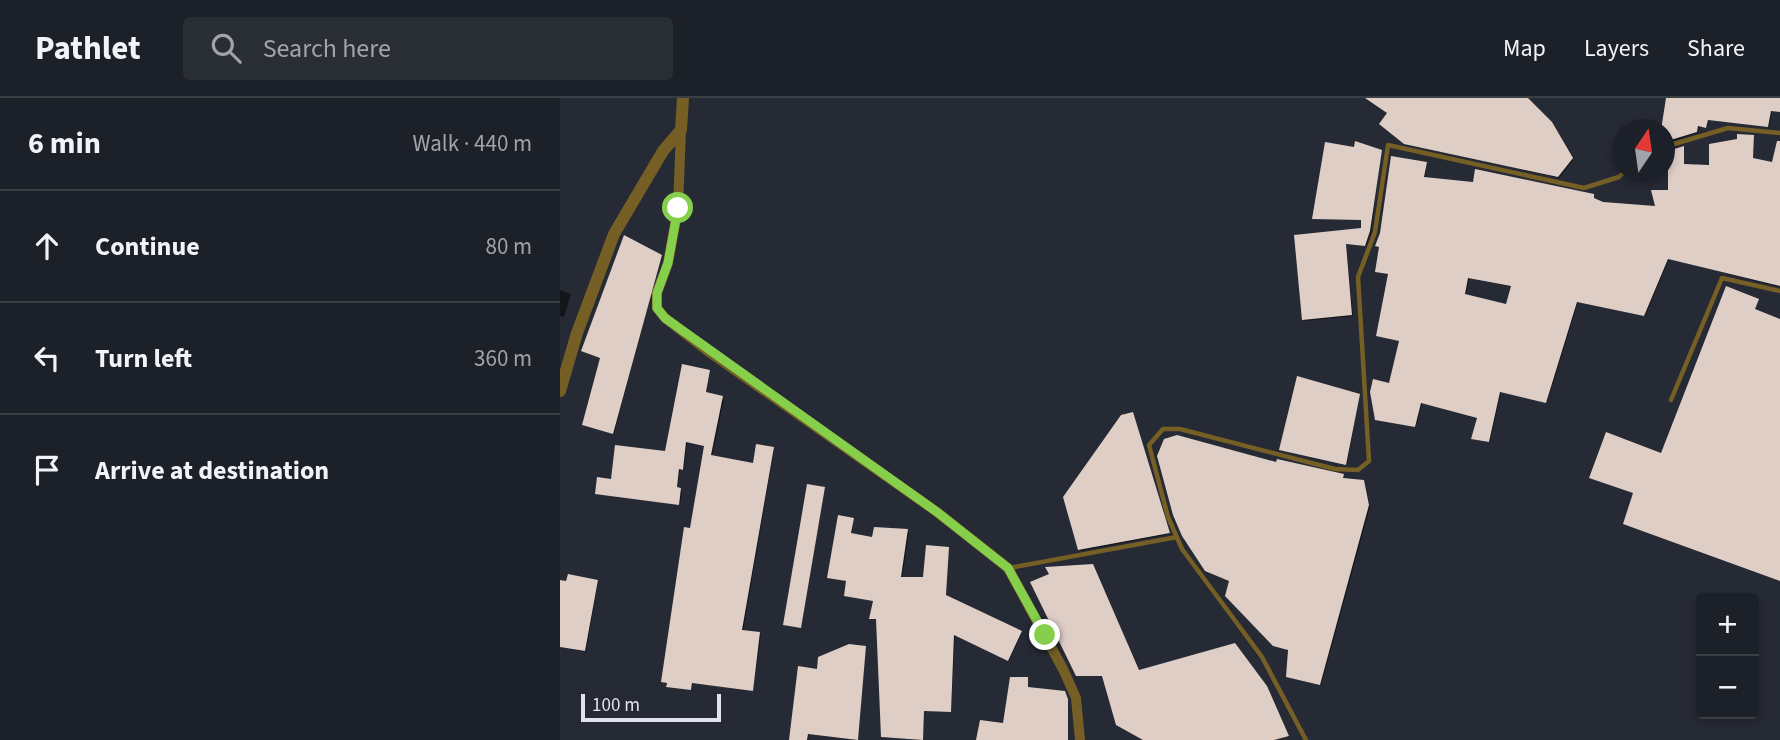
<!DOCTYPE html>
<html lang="en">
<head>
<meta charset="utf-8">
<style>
	body { margin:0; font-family:"Source Sans 3",sans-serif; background:#292d34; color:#f1f3f6 }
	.controls { position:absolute; right:21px; bottom:21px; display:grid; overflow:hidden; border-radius:7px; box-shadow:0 4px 10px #0003 }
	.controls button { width:63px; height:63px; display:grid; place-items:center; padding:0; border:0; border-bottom:2px solid #3a3e45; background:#1c2028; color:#f1f3f6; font:35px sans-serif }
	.compass { position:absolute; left:1052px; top:21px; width:63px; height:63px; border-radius:50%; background:#1c2028; box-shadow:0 4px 10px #0003; rotate:13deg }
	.scale { position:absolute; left:21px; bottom:18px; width:140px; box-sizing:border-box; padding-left:7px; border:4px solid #e1e4ec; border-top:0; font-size:19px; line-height:24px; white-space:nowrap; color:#e1e4ec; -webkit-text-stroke:5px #262a35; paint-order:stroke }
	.stop { position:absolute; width:21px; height:21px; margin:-16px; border:5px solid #86cf4b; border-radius:50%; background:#fff }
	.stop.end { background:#86cf4b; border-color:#fff; box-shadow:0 2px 7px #0008 }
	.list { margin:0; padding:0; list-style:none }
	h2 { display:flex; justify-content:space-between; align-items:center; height:91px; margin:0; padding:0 28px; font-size:30px }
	h2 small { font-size:23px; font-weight:400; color:#a0a3a8 }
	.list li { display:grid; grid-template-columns:46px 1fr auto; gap:21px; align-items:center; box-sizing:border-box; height:112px; padding:0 28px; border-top:2px solid #3a3e45 }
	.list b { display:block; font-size:26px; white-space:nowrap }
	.list em { font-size:23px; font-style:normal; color:#a0a3a8 }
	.icon { flex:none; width:38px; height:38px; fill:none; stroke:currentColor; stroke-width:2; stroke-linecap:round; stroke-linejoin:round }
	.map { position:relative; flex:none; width:1220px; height:642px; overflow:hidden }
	header { display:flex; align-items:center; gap:42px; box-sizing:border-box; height:98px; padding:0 35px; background:#1c2028; border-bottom:2px solid #3a3e45 }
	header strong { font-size:33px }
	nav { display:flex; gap:38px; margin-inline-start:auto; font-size:24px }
	.search { width:490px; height:63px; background:#292d34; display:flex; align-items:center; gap:18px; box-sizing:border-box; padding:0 24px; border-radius:7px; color:#a0a3a8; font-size:26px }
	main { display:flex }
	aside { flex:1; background:#1c2028 }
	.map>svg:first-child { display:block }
	.shadow { fill:#0007; fill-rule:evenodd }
	.building { fill:#decec6; fill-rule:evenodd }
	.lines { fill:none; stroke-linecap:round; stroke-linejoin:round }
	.service { stroke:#765f25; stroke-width:4.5 }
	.minor { stroke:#765f25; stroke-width:10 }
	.tertiary { stroke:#765f25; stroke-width:12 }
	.route { stroke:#86cf4b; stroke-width:9 }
</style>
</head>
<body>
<header>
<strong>Pathlet</strong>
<div class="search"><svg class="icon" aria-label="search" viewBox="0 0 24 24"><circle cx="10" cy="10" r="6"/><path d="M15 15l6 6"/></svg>Search here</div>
<nav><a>Map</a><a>Layers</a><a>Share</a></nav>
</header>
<main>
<aside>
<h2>6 min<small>Walk · 440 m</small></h2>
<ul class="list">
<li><svg class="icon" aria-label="ahead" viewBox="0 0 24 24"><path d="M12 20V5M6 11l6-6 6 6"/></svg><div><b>Continue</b></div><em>80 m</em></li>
<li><svg class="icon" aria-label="left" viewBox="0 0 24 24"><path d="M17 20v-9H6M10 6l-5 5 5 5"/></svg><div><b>Turn left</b></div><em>360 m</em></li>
<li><svg class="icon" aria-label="arrive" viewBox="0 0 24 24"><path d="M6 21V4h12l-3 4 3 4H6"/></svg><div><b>Arrive at destination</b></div></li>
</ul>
</aside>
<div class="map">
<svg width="1220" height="642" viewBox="0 0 1220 642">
	<rect width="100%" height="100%" fill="#262a35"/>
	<!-- shadow -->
	<path class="shadow" d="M807 0H963L992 28 1013 62 999 80 847 46 829 15Z
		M1108 0H1220V14L1212 13 1209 29 1149 22 1147 30 1139 29 1138 35 1104 46Z
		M1194 39 1193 62 1213 66 1220 43V189L1109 161 1085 218 1018 204 987 305 941 294 930 344 914 341 918 321 862 305 856 329 816 321 813 314 815 283 830 287 841 243 817 238 829 177 817 174 821 149 817 148 866 65 865 81 1033 97 1034 102 1043 105 1097 110 1109 94 1123 50 1124 68H1151ZM909 180 953 189 948 209 906 197Z
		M821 53 811 135 806 148 786 146 793 218 745 223 736 138 803 131 802 122 754 120Z
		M101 158 54 336 25 328 24 327Z
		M0 192 11 196 4 219 0 218Z
		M149 274 146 296 164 301 152 359 194 367 214 352 183 534 201 537 193 593 133 585 132 592 109 589 103 583 146 348 127 344 124 372H120L117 391 122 393 120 407 36 395 53 383 106 355Z
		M799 299 787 367 722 352Z
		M573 316 610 436 521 453 520 451Z
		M717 366 783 378V382L805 385 810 409 761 587 729 579Z
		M264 390 241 530 226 527Z
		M293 421 292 437 314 441 349 434 342 481H365L388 451 386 499 462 535 449 563 395 537 391 614 364 613 363 642 323 638 318 521 311 520 314 503 288 484 269 480Z
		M0 484H38L26 554 0 549Z
		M305 550 298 642 249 636 248 642H231L259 572Z"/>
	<!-- building -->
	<path class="building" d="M805 0H968L992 24 1013 60 998 79 844 46 819 26 827 15Z
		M1106 0H1220V14L1211 13 1208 29 1148 22 1146 30 1138 28 1137 34 1104 44V32H1101Z
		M1177 36 1194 37 1193 60 1212 64 1217 43H1220V188L1108 161 1084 218 1017 204 986 305 940 294 929 344 911 341 917 320 861 305 855 329 815 322 810 294 813 281 829 285 839 243 816 238 828 176 815 174 819 149 815 148 820 135 831 58 867 64 864 79 913 84 915 71 1034 96V100L1043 104 1095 108 1091 92H1108V53L1124 48V66L1149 67V46L1177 41ZM908 180 951 188 946 206 905 196Z
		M795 43 822 52 810 133 805 148 786 146 792 217 742 222 734 137 801 130V122L752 121 765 44 794 49Z
		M64 137 102 157 53 336 22 327 40 260 21 253Z
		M1166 188 1199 201 1195 211 1220 221V483L1063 426 1073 395 1029 380 1046 334 1101 355Z
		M122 266 150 272 146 294 163 298 151 357 193 365 196 346 214 349 182 532 200 534 193 593 132 585 131 592 106 589 107 585 101 584 124 429 130 430 144 348 126 344 123 372 119 371 117 389 121 390 119 407 35 396 37 379 51 381 55 347 105 353Z
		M737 278 800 296 786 367 719 352Z
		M573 314 610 435 518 452 503 399 561 317Z
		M617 337 716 364 717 361 784 376 783 380 804 382 809 407 760 587 726 579 728 552 713 548 665 498 669 483 645 473 622 438 613 417 597 358 604 341Z
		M247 386 265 389 241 530 223 527Z
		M278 417 294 420 291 435 312 439 314 429 348 431 341 479H363L366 447 389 449 386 497 462 533 448 563 394 537 391 614 364 613 363 642 321 639 316 521H309L313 503 284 498 286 483 267 480Z
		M533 466 579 572 675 545 707 588 729 638 714 642H583L556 627 542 578H516L470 484 489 476 485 469Z
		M8 476 38 482 25 553 0 549V482L6 483Z
		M289 546 306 548 298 642 248 636 247 642H229L238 568 257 571 258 559Z
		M450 579H468V589L505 593 508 601V642H416L420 622 443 625Z"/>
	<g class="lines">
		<!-- service -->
		<path class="service" d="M1104 49 1168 30 1220 35
			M1111 302 1162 180 1220 193
			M449 470 617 439
			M746 642 702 559 622 451 608 419 589 347 603 331H620L775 371 798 372 809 363 798 179 815 134 828 47 1024 90 1059 79 1064 74"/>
		<!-- minor -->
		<path class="minor" d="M121 32 118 110 108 165 97 195V210L105 220 149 254 377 414 448 470 503 571 516 600 520 642"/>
		<!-- tertiary -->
		<path class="tertiary" d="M0 293 17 235 54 136 103 53 121 32 123 0"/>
	</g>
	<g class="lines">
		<!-- route -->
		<path class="route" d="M118 110 108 165 97 195V210L105 220 377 414 448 470 485 537"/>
	</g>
</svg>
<div class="controls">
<button>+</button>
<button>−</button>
</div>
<svg class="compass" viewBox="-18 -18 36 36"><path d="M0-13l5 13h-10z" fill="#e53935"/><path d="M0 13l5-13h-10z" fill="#a0a3a8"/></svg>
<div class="scale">100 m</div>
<div class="stop" style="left:118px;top:110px"></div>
<div class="stop end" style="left:485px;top:537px"></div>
</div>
</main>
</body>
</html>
